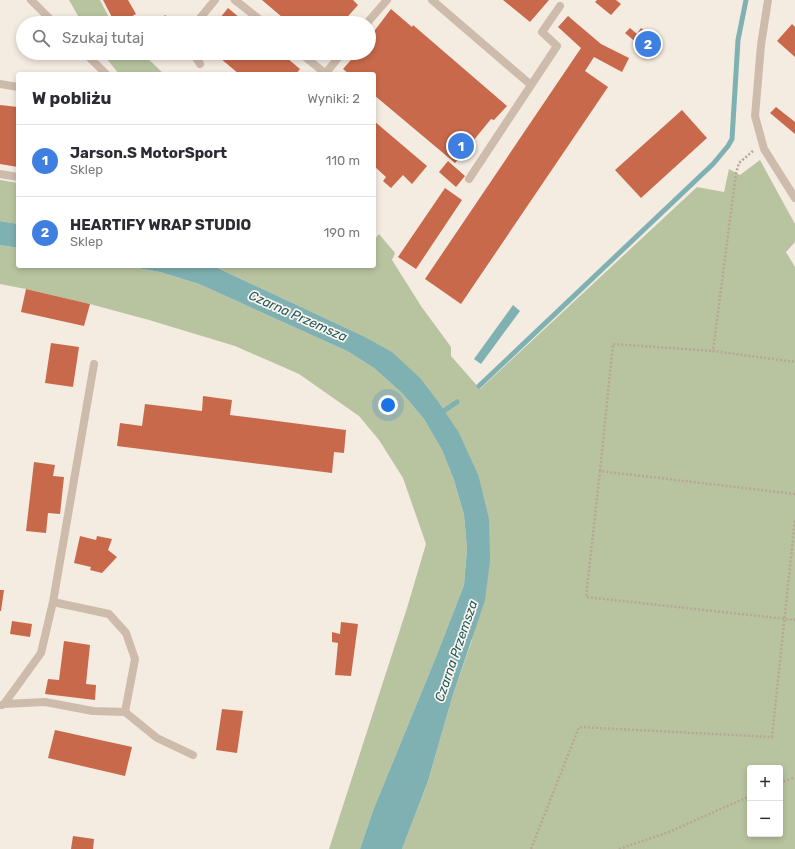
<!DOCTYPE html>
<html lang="pl">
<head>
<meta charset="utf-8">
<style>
	body { margin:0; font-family:Rubik,sans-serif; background:#f7f7f7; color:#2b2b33 }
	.controls { position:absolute; right:12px; bottom:12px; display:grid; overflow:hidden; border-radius:4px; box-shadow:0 2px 6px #0003 }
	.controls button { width:36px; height:36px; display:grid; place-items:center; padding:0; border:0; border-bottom:1px solid #e1e1e2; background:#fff; color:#2b2b33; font:20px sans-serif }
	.you { position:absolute; left:388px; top:405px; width:14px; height:14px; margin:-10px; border:3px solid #fff; border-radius:50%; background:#1a73e8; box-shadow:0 0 0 6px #1a73e833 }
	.badge { display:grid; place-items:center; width:26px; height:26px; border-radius:50%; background:#1f5a5e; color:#fff; font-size:13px; font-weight:700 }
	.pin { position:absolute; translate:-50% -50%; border:2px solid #fff; box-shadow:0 1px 4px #0006 }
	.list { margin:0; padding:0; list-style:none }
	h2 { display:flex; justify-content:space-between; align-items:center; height:52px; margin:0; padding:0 16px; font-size:17px }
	h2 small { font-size:13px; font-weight:400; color:#7c7c81 }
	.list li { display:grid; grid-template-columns:26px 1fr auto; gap:12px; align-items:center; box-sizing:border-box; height:72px; padding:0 16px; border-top:1px solid #e1e1e2 }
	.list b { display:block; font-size:15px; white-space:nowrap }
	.list p { margin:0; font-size:13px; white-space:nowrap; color:#7c7c81 }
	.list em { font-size:13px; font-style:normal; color:#7c7c81 }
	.icon { flex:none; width:22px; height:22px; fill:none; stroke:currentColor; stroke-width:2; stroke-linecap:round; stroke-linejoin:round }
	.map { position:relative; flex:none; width:795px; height:849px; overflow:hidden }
	.search { position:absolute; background:#fff; box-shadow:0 2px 6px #0003; left:16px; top:16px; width:360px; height:44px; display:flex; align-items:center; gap:10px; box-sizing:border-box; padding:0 14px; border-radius:22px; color:#7c7c81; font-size:15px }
	.panel { position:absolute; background:#fff; box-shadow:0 2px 6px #0003; left:16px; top:72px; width:360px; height:196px; border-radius:4px }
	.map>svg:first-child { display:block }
	.green { fill:#b8c4a0; fill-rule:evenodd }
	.water { fill:#7fb0b2 }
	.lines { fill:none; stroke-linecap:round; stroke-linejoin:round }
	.stream { stroke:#7fb0b2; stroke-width:5 }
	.building { fill:#c8694b }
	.path { stroke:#b9a596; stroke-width:2.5; stroke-dasharray:2 2; stroke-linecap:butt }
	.lane { stroke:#cdbbac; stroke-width:8 }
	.labels { text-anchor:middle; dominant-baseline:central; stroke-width:3.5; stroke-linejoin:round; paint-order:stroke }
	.water-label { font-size:13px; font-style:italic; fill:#1f5a5e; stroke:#fbf5ee }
</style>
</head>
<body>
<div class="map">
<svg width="795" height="849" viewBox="0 0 795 849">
	<rect width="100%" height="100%" fill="#f4ebe1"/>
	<!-- green -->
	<path class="green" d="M69 0H100L112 23H82Z
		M102 53H142L164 74H119Z
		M760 160 795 224V242L786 252 795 267V849H402L428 781 452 698 472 640 478 474 459 434 440 404 361 335 213 266H374V240L379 234 395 253 392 260 421 306 451 347V356L480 389 697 187 724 192 729 169 740 175ZM750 768H780V834H750Z
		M0 180 18 183V224L0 221Z
		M0 245 18 248V266H126L160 272 199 284 347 351 374 368 402 393 424 419 442 450 454 480 464 515 467 549 464 585 436 657 374 808 360 849H329L407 608 426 544 403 478 379 440 359 416 299 374 235 346 149 320 90 304 26 289 0 284Z"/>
	<!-- water -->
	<path class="water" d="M0 221 18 224V248L0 245Z
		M126 266H213L361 335 392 352 420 378 440 404 459 433 478 474 489 519 490 561 485 600 452 698 428 781 402 849H360L374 808 436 657 464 585 467 549 464 515 454 480 442 450 424 419 402 393 374 368 347 351 199 284 160 272Z
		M513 305 520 311 481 364 474 359Z"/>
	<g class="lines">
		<!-- stream -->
		<path class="stream" d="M479 386 713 164 728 146 732 139 738 40 746 0
			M439 414 457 402"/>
	</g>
	<!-- building -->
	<path class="building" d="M103 0H128L136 14 119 23H115Z
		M262 0H353L358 5 342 23H289Z
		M503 0H549L530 22Z
		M597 0H616L621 4 611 15 595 2Z
		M228 8 246 23H216Z
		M391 9 412 27 413 25 507 106 494 120 491 119 455 163 374 95V74H349L343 69 357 53H369V38Z
		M165 15 174 23H158Z
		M568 16 601 44 629 58 622 72 594 57 585 71 608 87 461 304 425 279 581 48 558 27Z
		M792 24 795 27V57L777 41Z
		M630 28 637 34 641 28 661 44 651 55 625 33Z
		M214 53H281L300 69 296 74H239Z
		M0 105 18 107V167L0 164Z
		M776 107 795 122V134L770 113Z
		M682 110 707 138 641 198 615 170Z
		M374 121 427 166 412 184 403 175 391 188 383 181 386 177 374 166Z
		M448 161 465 176 456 187 439 172Z
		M445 188 462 200 416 269 398 257Z
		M26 289 90 304 84 326 21 312Z
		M51 343 79 347 73 387 45 383Z
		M203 396 232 400 230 415 346 430 344 453 334 452 332 473 117 446 120 423 142 426 145 404 202 411Z
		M34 462 55 465 53 476 64 477 60 514 48 513 46 533 26 531Z
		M80 536 96 540 97 536 112 539 108 550 117 557 102 573 90 570 91 567 74 563Z
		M0 590H4L1 611H0Z
		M12 621 32 624 30 637 10 634Z
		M341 622 358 624 351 676 335 675 338 643 332 642V632L340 634Z
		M64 641 90 645 86 684 96 685 95 700 45 694 48 679 59 680Z
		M222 709 243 711 237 753 216 750Z
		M55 730 132 747 125 776 48 758Z
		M73 836 94 839 93 849H71Z"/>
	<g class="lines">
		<!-- path -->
		<path class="path" d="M753 151 739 163 736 173 713 351 795 362
			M600 471 613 344 713 351
			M795 494 600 471 586 597 795 620
			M780 783 795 777
			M531 849 579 727 772 737 795 519
			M619 849 669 832 750 796"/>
		<!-- lane -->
		<path class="lane" d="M31 0 54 23
			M235 0 264 23
			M432 0 531 85
			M768 0 761 45 755 116 764 149 795 198
			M196 23 215 0
			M367 23 387 0
			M85 53 106 74
			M193 53 200 64
			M300 53 325 73
			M325 74 342 53
			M0 84 18 87
			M0 174 18 177
			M469 179 557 46 542 32 560 6
			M53 602 94 364
			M4 704 41 653 53 602 109 614 126 633 135 659 125 712
			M2 705 4 704 45 702 93 711 125 712 157 738 193 755"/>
	</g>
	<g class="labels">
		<!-- water labels -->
		<g class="water-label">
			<text transform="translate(298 316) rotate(24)">Czarna Przemsza</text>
			<text transform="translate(456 651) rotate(-71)">Czarna Przemsza</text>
		</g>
	</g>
</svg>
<div class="controls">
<button>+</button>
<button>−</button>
</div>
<div class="you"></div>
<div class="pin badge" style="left:461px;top:146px;background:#3f7fe0">1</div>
<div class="pin badge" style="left:648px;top:44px;background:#3f7fe0">2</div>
<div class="search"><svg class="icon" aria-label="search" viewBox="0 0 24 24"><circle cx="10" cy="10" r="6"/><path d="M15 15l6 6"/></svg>Szukaj tutaj</div>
<section class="panel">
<h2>W pobliżu<small>Wyniki: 2</small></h2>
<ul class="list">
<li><span class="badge" style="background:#3f7fe0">1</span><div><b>Jarson.S MotorSport</b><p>Sklep</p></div><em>110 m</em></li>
<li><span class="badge" style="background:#3f7fe0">2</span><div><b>HEARTIFY WRAP STUDIO</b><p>Sklep</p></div><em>190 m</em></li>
</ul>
</section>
</div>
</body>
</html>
